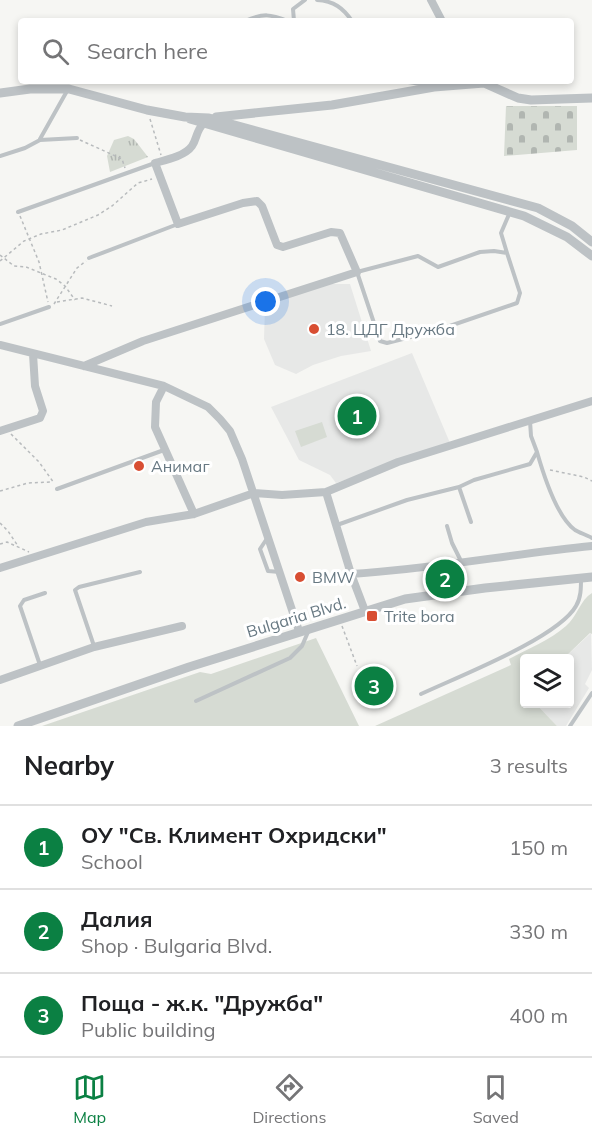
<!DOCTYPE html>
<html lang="en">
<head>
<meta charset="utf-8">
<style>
	body { margin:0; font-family:Mulish,sans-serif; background:#f2f2f2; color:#202124 }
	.controls { position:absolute; right:18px; bottom:18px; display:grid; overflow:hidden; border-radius:6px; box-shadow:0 3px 9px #0003 }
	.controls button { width:54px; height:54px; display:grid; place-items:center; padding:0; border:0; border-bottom:2px solid #e0e0e0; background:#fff; color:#202124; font:30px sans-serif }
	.you { position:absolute; left:266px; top:302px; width:21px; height:21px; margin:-15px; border:4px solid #fff; border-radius:50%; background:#1a73e8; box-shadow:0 0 0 9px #1a73e833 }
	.badge { display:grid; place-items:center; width:39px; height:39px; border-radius:50%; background:#0b8043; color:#fff; font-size:20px; font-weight:700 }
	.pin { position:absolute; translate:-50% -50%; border:3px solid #fff; box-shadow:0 2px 6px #0006 }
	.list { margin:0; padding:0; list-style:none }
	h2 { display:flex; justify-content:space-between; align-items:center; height:78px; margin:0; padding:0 24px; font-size:26px }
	h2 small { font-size:20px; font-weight:400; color:#757577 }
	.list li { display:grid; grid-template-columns:39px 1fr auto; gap:18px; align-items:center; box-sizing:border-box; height:84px; padding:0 24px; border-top:2px solid #e0e0e0 }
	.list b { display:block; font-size:22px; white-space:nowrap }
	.list p { margin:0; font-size:20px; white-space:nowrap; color:#757577 }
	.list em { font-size:20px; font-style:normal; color:#757577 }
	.icon { flex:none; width:33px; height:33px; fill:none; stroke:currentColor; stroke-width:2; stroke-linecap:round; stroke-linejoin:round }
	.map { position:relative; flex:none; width:592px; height:726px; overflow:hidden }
	.search { position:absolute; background:#fff; box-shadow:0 3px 9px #0003; left:18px; right:18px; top:18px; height:66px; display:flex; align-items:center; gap:15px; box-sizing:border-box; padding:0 21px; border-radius:6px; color:#757577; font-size:22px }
	.sheet { height:330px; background:#fff }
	nav { display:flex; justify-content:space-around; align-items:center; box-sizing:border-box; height:84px; border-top:2px solid #e0e0e0; background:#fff; font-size:16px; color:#757577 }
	nav a { display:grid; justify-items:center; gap:3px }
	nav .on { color:#0b8043 }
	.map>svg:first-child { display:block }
	.built { fill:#e7e8e7 }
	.grass { fill:#d6dbd3 }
	.cemetery { fill:url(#cemetery-stones) }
	.park { fill:url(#park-tufts) }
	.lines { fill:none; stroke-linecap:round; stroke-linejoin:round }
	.path { stroke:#b8bbbd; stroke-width:1.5; stroke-dasharray:3 3; stroke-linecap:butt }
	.service { stroke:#bdc2c5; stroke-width:4 }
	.minor { stroke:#bdc2c5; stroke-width:8 }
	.tertiary { stroke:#bdc2c5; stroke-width:9 }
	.poi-dot { fill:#d84e32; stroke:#fff; stroke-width:2 }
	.labels { text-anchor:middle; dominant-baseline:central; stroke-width:6; stroke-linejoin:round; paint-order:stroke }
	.poi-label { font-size:16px; fill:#677882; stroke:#fff; text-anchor:start }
	.street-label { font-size:16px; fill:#677882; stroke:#fff }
</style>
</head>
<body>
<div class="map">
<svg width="592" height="726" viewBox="0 0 592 726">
	<defs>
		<pattern id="cemetery-stones" width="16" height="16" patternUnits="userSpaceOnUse" patternTransform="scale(1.5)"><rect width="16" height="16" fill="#d6dbd3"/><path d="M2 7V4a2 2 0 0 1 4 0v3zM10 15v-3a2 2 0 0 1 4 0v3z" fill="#b1b6b1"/></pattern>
		<pattern id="park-tufts" width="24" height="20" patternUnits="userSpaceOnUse" patternTransform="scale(1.5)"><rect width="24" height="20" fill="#d6dbd3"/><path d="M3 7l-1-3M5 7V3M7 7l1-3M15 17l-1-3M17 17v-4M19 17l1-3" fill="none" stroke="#b1b6b1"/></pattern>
	</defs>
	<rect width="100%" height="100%" fill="#f6f6f3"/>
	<!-- built -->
	<path class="built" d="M328 284H350L371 351 341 356 313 365 296 374 275 365 264 339 265 305Z
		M412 353 450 443 336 483 330 475 299 460 271 407Z
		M591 633 592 670 585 684 589 688 566 726H557L536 704H570V658H564Z"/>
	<!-- grass -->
	<path class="grass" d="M322 422 327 437 301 447 295 431Z
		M592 593V634L590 633 564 658H524V704H536L557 726H375L511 665 509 659C528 649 550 640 566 626 577 617 580 600 592 593Z
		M316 638 359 726H42L200 672 211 674Z"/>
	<!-- cemetery -->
	<path class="cemetery" d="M506 106H577V150L504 156Z"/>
	<!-- park -->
	<path class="park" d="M128 136 134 139 148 157 110 172 107 156 114 140Z"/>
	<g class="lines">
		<!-- path -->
		<path class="path" d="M150 119 161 155
			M80 140 122 159 125 168
			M20 216 39 262 48 302
			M0 255 14 266 26 267 56 279 65 286 75 300
			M0 261 24 241 41 234 62 230 98 215 112 206 138 183 152 179
			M57 302 82 298 112 306
			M54 304 77 268 86 261
			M11 434 39 462 54 483
			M550 470 584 477 592 481
			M0 491 28 483 52 482
			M0 523 8 531 18 546
			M0 544 7 542 29 552
			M342 626 357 666"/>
		<!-- service -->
		<path class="service" d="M317 0C334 1 343 8 352 21
			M245 21C264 13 270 14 288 21
			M294 21 293 9 305 0
			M402 81 427 85
			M40 139 67 91
			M0 156 25 148 40 140 77 138
			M18 212 155 163
			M494 251 507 253 520 293 517 303 438 330 387 343 380 341 357 272 418 256 438 267 480 252Z
			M507 253 501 233 510 212
			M89 258 178 224
			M0 324 49 307
			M537 452C543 473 557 517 575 530 580 533 587 535 592 538
			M459 487 471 522
			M57 489 164 450
			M337 525 407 500 459 487 474 480 530 464 537 452 531 436 530 421
			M447 526 452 543 461 561
			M268 537 260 549 268 571 280 572
			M94 646 75 590 79 587 140 572
			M40 665 20 606 24 600 45 593
			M421 694C457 677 558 638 576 606 581 598 581 588 581 579
			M196 701 290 658 302 646 308 632
			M570 726 592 693"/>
		<!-- minor -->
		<path class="minor" d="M431 0 442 21
			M0 345 164 386 208 407 220 419 230 431 242 459 299 631
			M84 366 143 341 357 272 340 233 331 232 283 247 277 245 262 206 257 201 243 203 178 224 155 163C166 160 185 156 192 146 197 139 196 131 203 124
			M164 386 156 402 155 427 194 514
			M0 431 40 418 43 411 35 386 33 354
			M326 492 351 574 365 611
			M0 568 146 522 194 514 254 493 282 495 326 492 398 462 592 401
			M351 574C432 569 511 554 592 546
			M0 680 94 647 182 626"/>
		<!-- tertiary -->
		<path class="tertiary" d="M0 93 30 89H69L147 110 185 117 209 118 538 208 572 226 592 242
			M216 117 332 105 434 87 484 83 518 98 531 100 592 98
			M190 119 524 216 567 237 592 256
			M18 726 189 667 405 599 485 588 592 577"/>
	</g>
	<!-- markers -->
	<g class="poi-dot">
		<circle cx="314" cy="329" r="6"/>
		<circle cx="139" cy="466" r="6"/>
		<circle cx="300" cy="577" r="6"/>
		<rect x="366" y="610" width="12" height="12" rx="3"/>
	</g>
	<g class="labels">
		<!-- poi labels -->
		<g class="poi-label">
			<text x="326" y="329">18. ЦДГ Дружба</text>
			<text x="151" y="466">Анимаг</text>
			<text x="312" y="577">BMW</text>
			<text x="384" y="616">Trite bora</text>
		</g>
		<!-- street labels -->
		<g class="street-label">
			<text transform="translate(296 617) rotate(-17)">Bulgaria Blvd.</text>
		</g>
	</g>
</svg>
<div class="controls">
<button><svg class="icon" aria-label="layers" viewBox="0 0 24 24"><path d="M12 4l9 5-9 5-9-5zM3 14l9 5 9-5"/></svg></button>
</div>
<div class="you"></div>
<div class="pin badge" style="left:357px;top:416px">1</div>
<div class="pin badge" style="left:445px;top:579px">2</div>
<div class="pin badge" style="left:374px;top:686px">3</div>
<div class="search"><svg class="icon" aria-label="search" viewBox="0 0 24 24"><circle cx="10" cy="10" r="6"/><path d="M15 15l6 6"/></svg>Search here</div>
</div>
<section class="sheet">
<h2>Nearby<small>3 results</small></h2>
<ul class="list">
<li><span class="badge">1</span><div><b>ОУ &quot;Св. Климент Охридски&quot;</b><p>School</p></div><em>150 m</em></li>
<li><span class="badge">2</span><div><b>Далия</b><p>Shop · Bulgaria Blvd.</p></div><em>330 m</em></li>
<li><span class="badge">3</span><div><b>Поща - ж.к. &quot;Дружба&quot;</b><p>Public building</p></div><em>400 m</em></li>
</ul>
</section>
<nav>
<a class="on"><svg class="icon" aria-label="map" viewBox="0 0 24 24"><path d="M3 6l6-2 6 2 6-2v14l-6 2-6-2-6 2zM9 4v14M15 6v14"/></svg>Map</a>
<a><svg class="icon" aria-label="directions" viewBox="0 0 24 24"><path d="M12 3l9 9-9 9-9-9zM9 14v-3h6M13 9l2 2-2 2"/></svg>Directions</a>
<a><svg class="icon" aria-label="saved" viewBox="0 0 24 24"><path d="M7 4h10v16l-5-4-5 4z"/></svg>Saved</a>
</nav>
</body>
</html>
